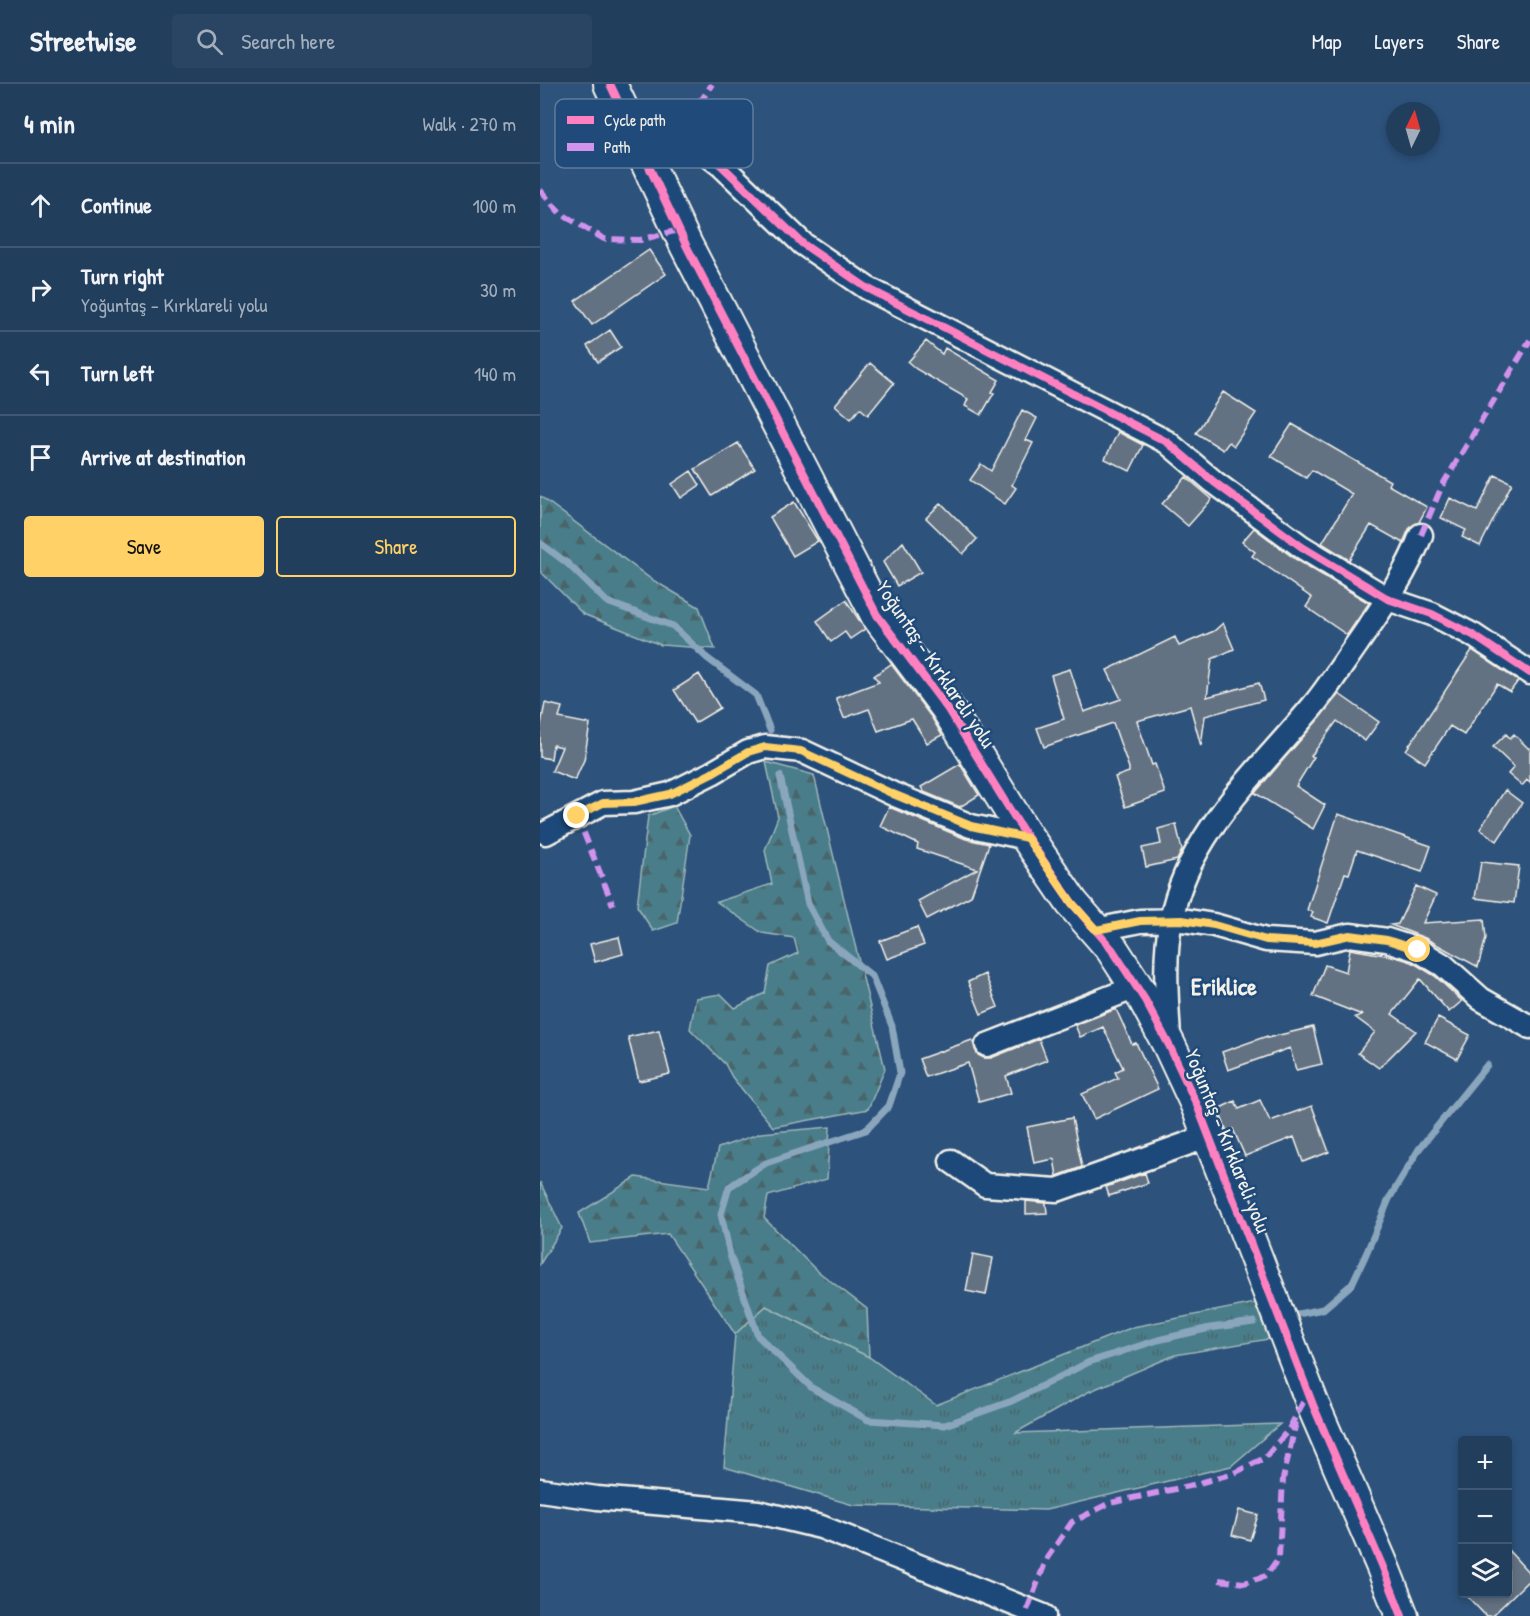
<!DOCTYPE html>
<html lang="en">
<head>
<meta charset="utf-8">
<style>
	body { margin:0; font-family:"Patrick Hand",sans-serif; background:#2a4563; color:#f1f3f6 }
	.controls { position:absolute; right:18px; bottom:18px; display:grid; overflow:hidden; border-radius:6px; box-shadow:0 3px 9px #0003 }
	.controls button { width:54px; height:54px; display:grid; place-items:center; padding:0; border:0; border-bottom:2px solid #3f5772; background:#223e5d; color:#f1f3f6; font:30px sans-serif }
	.compass { position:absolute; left:846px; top:18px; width:54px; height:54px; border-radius:50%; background:#223e5d; box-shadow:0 3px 9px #0003; rotate:5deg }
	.stop { position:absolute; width:18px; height:18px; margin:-14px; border:4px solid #ffd166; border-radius:50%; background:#fff }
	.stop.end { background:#ffd166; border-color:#fff; box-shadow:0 2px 6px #0008 }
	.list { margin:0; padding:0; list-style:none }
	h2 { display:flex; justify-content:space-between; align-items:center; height:78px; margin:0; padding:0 24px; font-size:26px }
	h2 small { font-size:20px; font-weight:400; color:#a2aebc }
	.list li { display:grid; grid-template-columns:39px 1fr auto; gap:18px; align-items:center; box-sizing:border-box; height:84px; padding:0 24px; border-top:2px solid #3f5772 }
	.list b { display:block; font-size:22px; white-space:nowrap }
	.list p { margin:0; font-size:20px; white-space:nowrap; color:#a2aebc }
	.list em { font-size:20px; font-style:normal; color:#a2aebc }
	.actions { display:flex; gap:12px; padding:18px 24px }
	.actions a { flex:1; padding:14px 0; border:2px solid #ffd166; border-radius:6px; text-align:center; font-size:21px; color:#ffd166 }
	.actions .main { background:#ffd166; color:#111 }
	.icon { flex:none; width:33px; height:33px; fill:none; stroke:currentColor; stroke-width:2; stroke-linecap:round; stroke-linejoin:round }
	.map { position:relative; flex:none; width:990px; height:1532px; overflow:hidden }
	header { display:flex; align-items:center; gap:36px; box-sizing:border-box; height:84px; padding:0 30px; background:#223e5d; border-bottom:2px solid #3f5772 }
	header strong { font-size:28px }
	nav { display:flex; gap:33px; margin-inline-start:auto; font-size:21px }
	.search { width:420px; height:54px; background:#2a4563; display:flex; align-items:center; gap:15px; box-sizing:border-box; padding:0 21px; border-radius:6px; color:#a2aebc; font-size:22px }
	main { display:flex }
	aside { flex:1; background:#223e5d }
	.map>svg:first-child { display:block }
	.grass { fill:url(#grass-tufts); stroke:#9eb7b9; stroke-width:1.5 }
	.forest { fill:url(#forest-firs); stroke:#9eb7b9; stroke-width:1.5 }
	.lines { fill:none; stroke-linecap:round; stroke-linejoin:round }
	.stream { stroke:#8aa6bd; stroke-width:7 }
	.building { fill:#647283; stroke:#f4f1e8; stroke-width:1.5 }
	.street-casing { stroke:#f4f1e8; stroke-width:27 }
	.secondary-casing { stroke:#f4f1e8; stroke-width:36 }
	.street { stroke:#1f4a7a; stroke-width:22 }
	.secondary { stroke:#1f4a7a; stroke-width:32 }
	.quiet { stroke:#d193ec; stroke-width:6; stroke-dasharray:12 6; stroke-linecap:butt }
	.cycleway-casing { stroke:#1f4a7a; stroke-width:11 }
	.cycleway { stroke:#ff80c0; stroke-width:8 }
	.route { stroke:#ffd166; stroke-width:8 }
	.labels { text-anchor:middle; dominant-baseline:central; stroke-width:5; stroke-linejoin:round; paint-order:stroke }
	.street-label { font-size:21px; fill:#f4f1e8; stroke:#1f4a7a }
	.quarter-label { font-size:24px; font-weight:bold; fill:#f4f1e8; stroke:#1f4a7a }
	.key { fill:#1f4a7a; stroke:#5f7c9b; stroke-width:1.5 }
	.key-label { font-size:16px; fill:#f4f1e8 }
</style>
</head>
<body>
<header>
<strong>Streetwise</strong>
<div class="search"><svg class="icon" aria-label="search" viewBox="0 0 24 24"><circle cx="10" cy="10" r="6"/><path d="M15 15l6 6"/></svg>Search here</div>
<nav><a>Map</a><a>Layers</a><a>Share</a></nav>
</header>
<main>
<aside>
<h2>4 min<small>Walk · 270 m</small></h2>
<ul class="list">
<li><svg class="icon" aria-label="ahead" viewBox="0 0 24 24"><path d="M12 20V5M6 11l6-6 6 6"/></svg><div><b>Continue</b></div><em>100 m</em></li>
<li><svg class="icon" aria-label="right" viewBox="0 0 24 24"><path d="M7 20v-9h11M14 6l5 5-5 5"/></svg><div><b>Turn right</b><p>Yoğuntaş - Kırklareli yolu</p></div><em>30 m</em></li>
<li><svg class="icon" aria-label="left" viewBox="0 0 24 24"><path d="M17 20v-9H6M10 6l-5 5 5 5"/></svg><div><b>Turn left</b></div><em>140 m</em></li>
<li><svg class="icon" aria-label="arrive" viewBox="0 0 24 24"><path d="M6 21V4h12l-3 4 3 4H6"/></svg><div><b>Arrive at destination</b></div></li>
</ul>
<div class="actions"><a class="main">Save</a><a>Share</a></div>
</aside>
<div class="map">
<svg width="990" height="1532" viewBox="0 0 990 1532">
	<defs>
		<pattern id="grass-tufts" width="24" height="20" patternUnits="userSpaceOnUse" patternTransform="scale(1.5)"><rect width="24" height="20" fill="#497d8a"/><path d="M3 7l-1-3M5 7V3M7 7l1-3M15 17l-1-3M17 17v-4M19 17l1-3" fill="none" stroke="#49656b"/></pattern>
		<pattern id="forest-firs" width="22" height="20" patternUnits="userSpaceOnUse" patternTransform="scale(1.5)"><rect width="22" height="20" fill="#497d8a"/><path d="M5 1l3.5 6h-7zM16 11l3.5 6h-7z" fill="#49656b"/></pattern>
	</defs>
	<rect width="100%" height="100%" fill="#2d527c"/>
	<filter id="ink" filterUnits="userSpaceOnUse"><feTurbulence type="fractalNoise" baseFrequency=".0167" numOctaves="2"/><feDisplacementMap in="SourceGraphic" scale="12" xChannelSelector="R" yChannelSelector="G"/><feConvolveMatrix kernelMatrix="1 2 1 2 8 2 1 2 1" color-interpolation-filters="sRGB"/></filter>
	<g filter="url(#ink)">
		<!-- grass -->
		<path class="grass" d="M0 1098 22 1144 0 1180Z
			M715 1219 729 1255 635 1271 548 1308 475 1349 740 1340 691 1382 506 1426 313 1421 184 1383 195 1250 226 1222 329 1273 396 1321 593 1243Z"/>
		<!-- forest -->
		<path class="forest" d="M0 412 111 495 159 523 175 565 121 561 43 530 0 487Z
			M226 678 274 691 345 985 328 1025 233 1043 192 993 185 980 150 945 156 914 181 910 195 924 225 909 230 882 258 869 254 854 222 849 177 818 232 800 225 766 238 733Z
			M134 722 150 751 137 839 113 847 97 822 108 732Z
			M290 1043 287 1095 228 1112 224 1134 275 1185 327 1225 329 1273 226 1222 195 1250 128 1150 50 1159 39 1129 96 1093 169 1103 178 1064 221 1049Z"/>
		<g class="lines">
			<!-- stream -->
			<path class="stream" d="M0 459 27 479 67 518 133 542 167 574 216 611 230 646
				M240 692 268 820 288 857 332 892 352 942 360 989 349 1022 326 1046 226 1079 189 1103 181 1130 190 1171 218 1252 272 1304 328 1336 405 1341 472 1317 549 1278 618 1256 670 1244 714 1238
				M753 1231 783 1225 812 1200 826 1170 849 1115 879 1065 947 981"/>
		</g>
		<!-- building -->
		<path class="building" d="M109 166 126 190 52 241 35 217Z
			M70 246 81 263 58 278 47 262Z
			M386 257 402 270 405 264 459 296 452 308 454 309 441 331 425 322 428 315 376 285 368 278Z
			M330 279 354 299 328 331 320 324 311 335 295 321Z
			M683 308 716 329 694 362 689 358 683 366 656 349Z
			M482 326 497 334 486 356 493 359 472 401 476 404 465 420 430 396 441 380 451 387Z
			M752 340 850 397 848 401 887 423 879 438 869 445 863 459 831 441 809 476 782 459 812 410 772 386 766 394 731 372Z
			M578 348 603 361 590 387 565 375Z
			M198 359 215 385 172 412 155 385Z
			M151 387 160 401 141 414 132 400Z
			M955 391 972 399 940 462 922 453 926 446 901 434 910 414 937 427Z
			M646 393 672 415 648 442 622 420Z
			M254 418 278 457 253 472 230 433Z
			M401 419 437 455 423 470 386 434Z
			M714 444 755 475 829 519 807 551 766 523 772 514 712 472 715 468 702 458Z
			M363 458 381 488 357 502 343 478Z
			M306 516 325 545 310 555 305 548 291 558 277 537Z
			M683 539 694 565 672 575 667 613 719 599 724 616 665 632 661 662 650 622 597 637 612 681 615 680 625 709 585 723 575 693 589 688V684L573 639 504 663 497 644 524 635 511 591 530 585 544 628 581 615 567 586 635 553 639 562 674 547Z
			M932 566 978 597 970 608 957 600 924 651 910 642 885 679 866 666Z
			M351 580 392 634 402 651 387 659 372 635 338 647 329 625 304 634 296 614 339 598 334 592Z
			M159 590 180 624 155 639 134 606Z
			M799 610 839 638 825 657 797 637 771 672 774 673 756 702 785 721 773 745 715 709Z
			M5 619 22 623 19 634 50 640 44 676 35 696 12 687 22 663 13 661 11 675 0 673V646Z
			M966 650 970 654 974 650 989 665 990 663V699L987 696 982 702 968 690 974 683 953 663Z
			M420 680 439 711 420 723 384 708 381 703Z
			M965 706 982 719 957 757 940 745Z
			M349 723 426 755 449 760 431 812 387 835 378 817 437 785 377 765 378 760 340 742Z
			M798 730 891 762 882 788 817 766 809 790 805 789 788 839 771 833 773 828 767 826Z
			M636 740 642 766 637 776 606 783 602 764 621 760 618 745Z
			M941 778 979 782 974 819 935 814Z
			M876 802 896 811 883 839 944 835 946 854 938 883 885 854 851 841 858 840Z
			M377 843 384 861 347 875 340 857Z
			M79 853 83 870 55 878 50 860Z
			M810 865 856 873 872 878 895 892 922 917 909 928 880 895 852 930 876 947 839 984 818 969 835 948 815 933 822 931 773 912 785 881 806 888Z
			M445 890 458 923 441 930 428 898Z
			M576 925 592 960 596 959 618 1005 554 1035 542 1010 578 994 575 988 583 984 563 943 540 953 535 941Z
			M898 934 930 951 917 975 885 958Z
			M773 943 782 980 756 986 750 964 688 986 682 968 727 952V954Z
			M119 946 130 990 99 997 88 953Z
			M499 955 507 976 466 992 471 1009 439 1018 428 979 386 993 379 975 432 956 438 971 444 974H451Z
			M720 1016 730 1037 772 1022 789 1068 763 1078 754 1053 705 1072 693 1045 687 1047 678 1025 695 1017 699 1025Z
			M532 1034 542 1083 517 1092 514 1075 494 1079 487 1043Z
			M605 1089 608 1099 569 1112 566 1103Z
			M486 1117 506 1119 507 1129 486 1130Z
			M433 1170 453 1174 446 1211 426 1207Z
			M699 1426 718 1431 710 1456 692 1451Z
			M968 1466 990 1490V1495L952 1532H946L924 1509H968Z"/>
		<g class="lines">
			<!-- street casing -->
			<g class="street-casing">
				<path id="street" d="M83 28 123 36 181 81 263 160 327 204 627 358 674 398 762 463 848 515 892 530 933 551 990 589
					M6 749 63 719 94 718 130 710 172 689 208 668 225 663 262 667 353 710 431 742 487 754
					M556 846 600 837 642 836 674 841 726 856 775 859 810 851 847 856 878 866 903 881 941 915 990 943
					M629 954C627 915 623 875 631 836 648 749 718 688 772 623 788 604 802 581 817 560 841 525 866 491 881 451
					M447 961 596 903
					M411 1077 445 1101 517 1106 669 1052
					M0 1406 57 1414 218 1428 281 1443 504 1532"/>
			</g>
			<!-- secondary casing -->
			<g class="secondary-casing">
				<path id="secondary" d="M70 0 146 161 337 531 407 624 485 750 532 819 572 865 605 916 629 961 657 1021 773 1321 842 1481 862 1532"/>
			</g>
			<!-- street -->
			<use href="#street" class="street"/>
			<!-- secondary -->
			<use href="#secondary" class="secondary"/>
			<!-- quiet -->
			<path class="quiet" d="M129 41 163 14 172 0
				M0 106 20 129 64 155 100 156 139 146
				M881 451 902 402 990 256
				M37 732 73 821
				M679 1496 704 1499 726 1492 739 1473 743 1395 756 1338
				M487 1526 507 1474 532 1438 570 1419 649 1402 694 1389 725 1374 749 1345 768 1309"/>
			<!-- cycleway casing -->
			<g class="cycleway-casing">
				<path id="cycleway" d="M70 0 146 161 337 531 407 624 485 750 532 819 572 865 605 916 629 961 657 1021 773 1321 842 1481 862 1532
					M83 28 123 36 181 81 263 160 327 204 627 358 674 398 762 463 848 515 892 530 933 551 990 589"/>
			</g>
			<!-- cycleway -->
			<use href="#cycleway" class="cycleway"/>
		</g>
	</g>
	<g class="lines" filter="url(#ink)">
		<!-- route -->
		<path class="route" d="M37 732 63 719 94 718 130 710 172 689 208 668 225 663 261 667 353 710 431 742 487 754 532 819 556 846 600 837 642 836 674 841 726 856 775 859 810 851 847 856 878 866"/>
	</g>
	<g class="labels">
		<!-- street labels -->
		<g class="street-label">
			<text transform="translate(396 580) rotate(56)">Yoğuntaş - Kırklareli yolu</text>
			<text transform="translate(688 1057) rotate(68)">Yoğuntaş - Kırklareli yolu</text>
		</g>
		<!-- quarter labels -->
		<g class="quarter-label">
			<text x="684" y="902">Eriklice</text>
		</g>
	</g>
	<!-- legend -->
	<rect x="15" y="15" width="198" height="69" rx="9" class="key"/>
	<rect x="27" y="32" width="27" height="8" fill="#ff80c0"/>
	<rect x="27" y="59" width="27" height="8" fill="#d193ec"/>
	<g class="key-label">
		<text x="64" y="42">Cycle path</text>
		<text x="64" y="69">Path</text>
	</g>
</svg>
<div class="controls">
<button>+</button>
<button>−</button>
<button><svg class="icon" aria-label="layers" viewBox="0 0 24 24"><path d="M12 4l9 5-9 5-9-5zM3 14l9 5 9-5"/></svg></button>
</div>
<svg class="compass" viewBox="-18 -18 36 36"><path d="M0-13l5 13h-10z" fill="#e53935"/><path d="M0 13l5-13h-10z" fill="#a2aebc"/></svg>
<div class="stop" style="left:878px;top:866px"></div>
<div class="stop end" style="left:37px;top:732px"></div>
</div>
</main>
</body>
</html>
